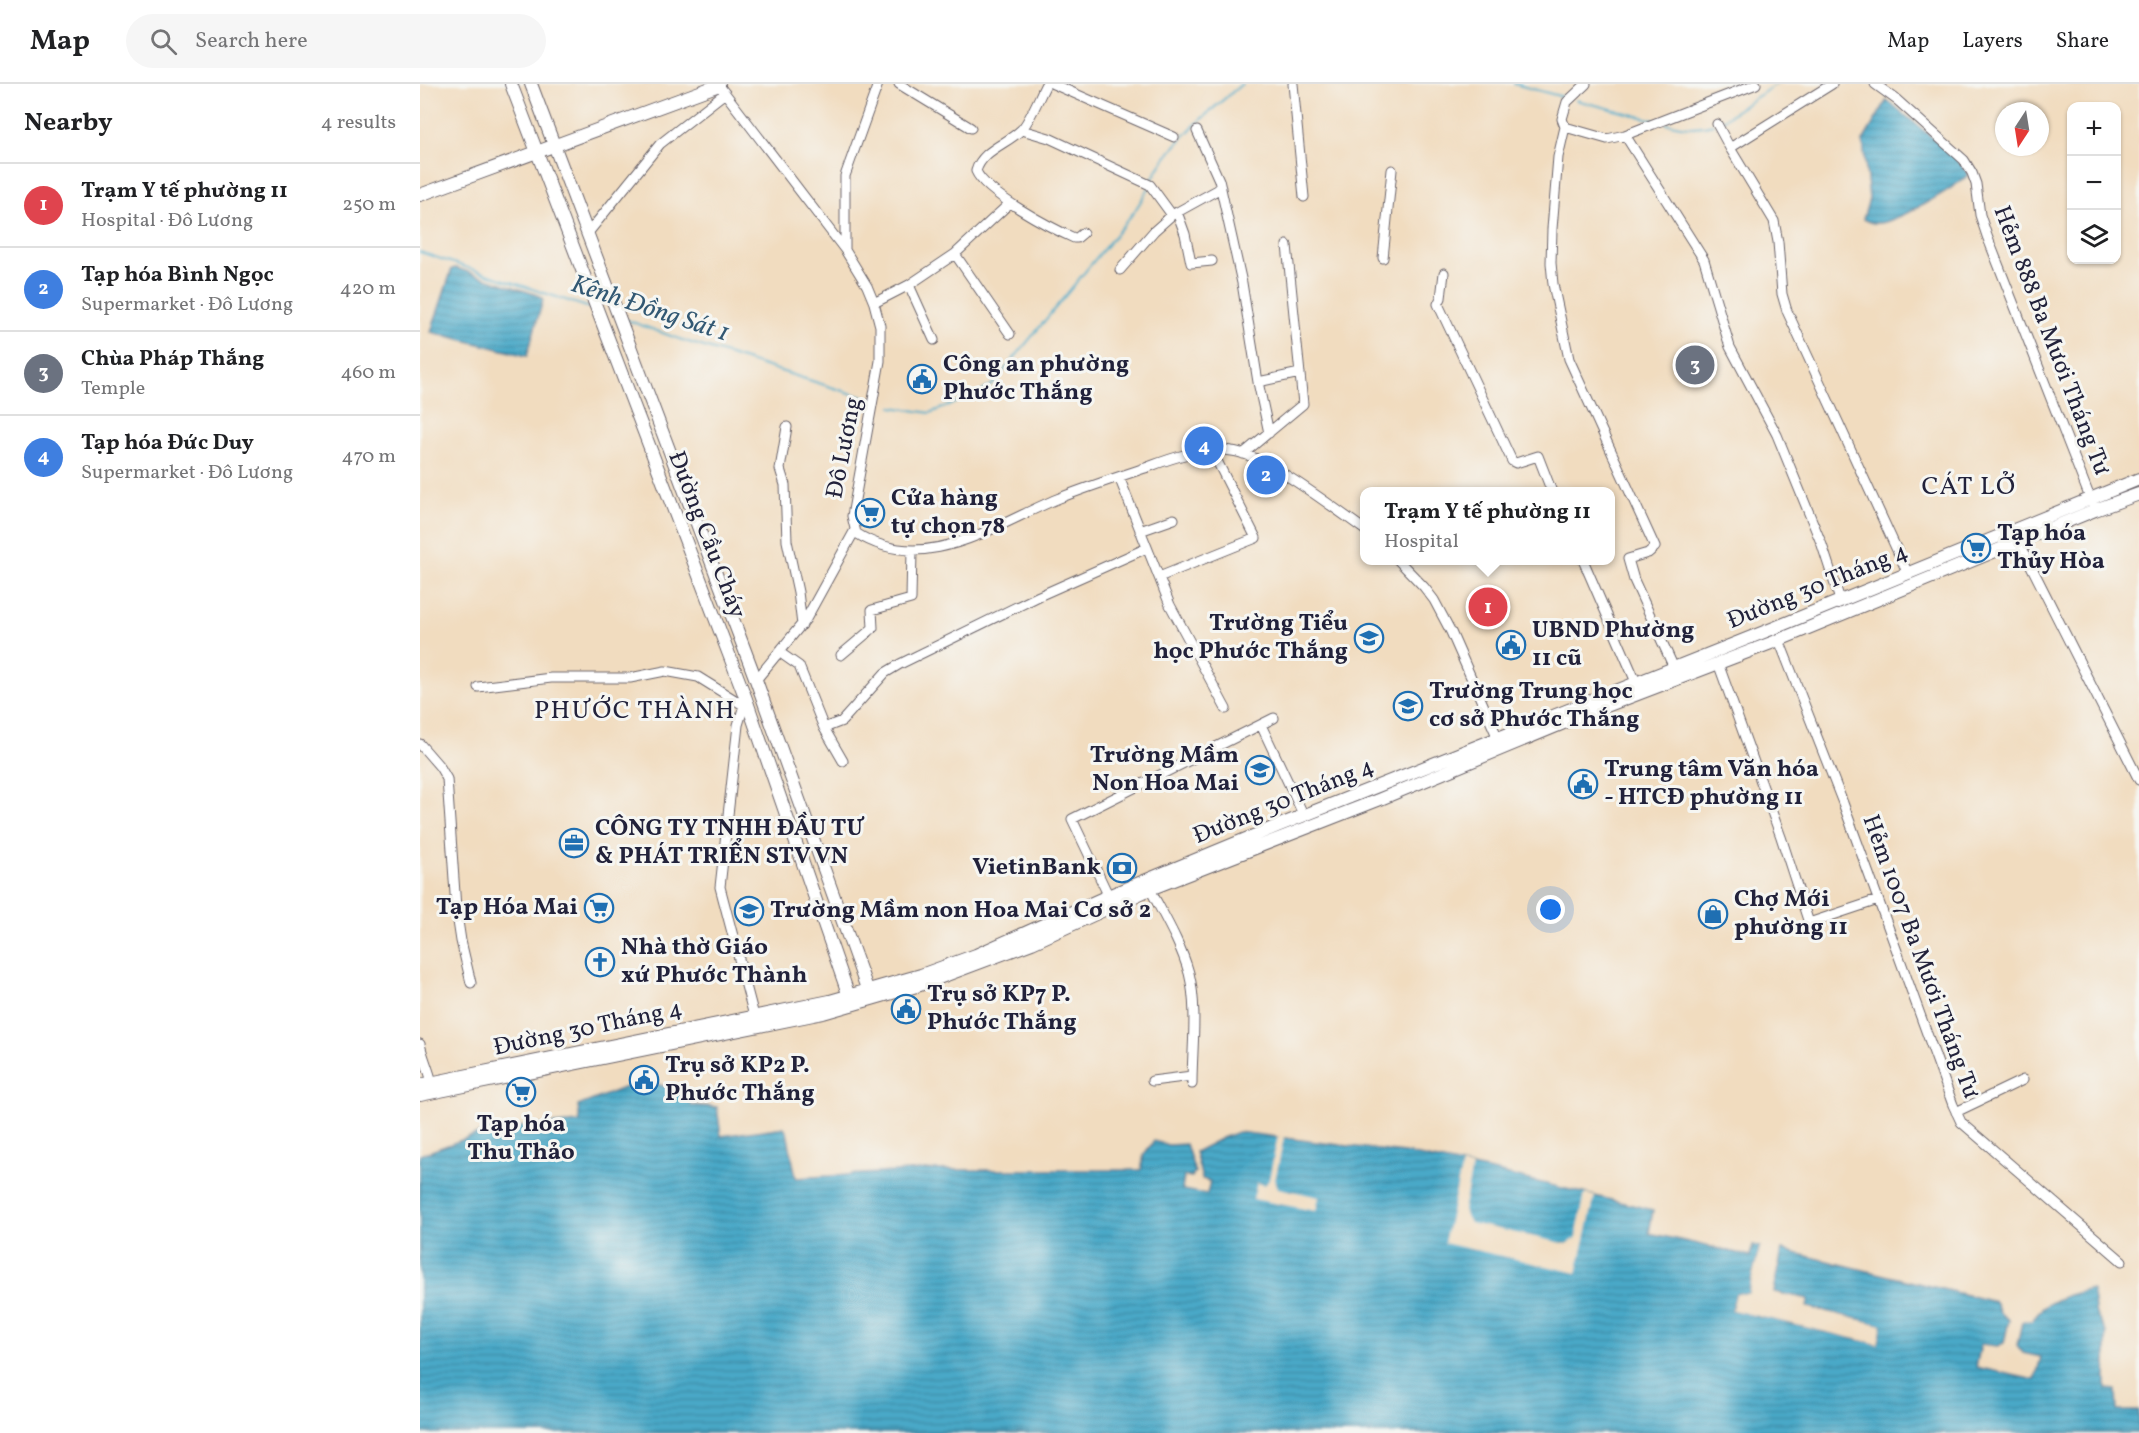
<!DOCTYPE html>
<html lang="en">
<head>
<meta charset="utf-8">
<style>
	body { margin:0; font-family:Vollkorn,serif; background:#f6f6f6; color:#202124 }
	.controls { position:absolute; right:18px; top:18px; display:grid; overflow:hidden; border-radius:12px; box-shadow:0 2px 4px #0004 }
	.controls button { width:54px; height:54px; display:grid; place-items:center; padding:0; border:0; border-bottom:2px solid #e0e0e0; background:#fff; color:#202124; font:30px sans-serif }
	.compass { position:absolute; left:1575px; top:18px; width:54px; height:54px; border-radius:50%; background:#fff; box-shadow:0 2px 4px #0004; rotate:192deg }
	.you { position:absolute; left:1131px; top:826px; width:21px; height:21px; margin:-15px; border:4px solid #fff; border-radius:50%; background:#1a73e8; box-shadow:0 0 0 9px #1a73e833 }
	.badge { display:grid; place-items:center; width:39px; height:39px; border-radius:50%; background:#ea580c; color:#fff; font-size:20px; font-weight:700 }
	.pin { position:absolute; translate:-50% -50%; border:3px solid #fff; box-shadow:0 2px 6px #0006 }
	.popup { position:absolute; left:940px; top:403px; width:255px; height:78px; box-sizing:border-box; display:grid; place-content:center; border-radius:12px; background:#fff; filter:drop-shadow(0 2px 4px #0005); font-size:20px; white-space:nowrap; color:#757577 }
	.popup b { font-size:22px; color:#202124 }
	.popup::after { content:''; position:absolute; left:50%; top:100%; margin-left:-12px; border:12px solid transparent; border-top-color:#fff }
	.list { margin:0; padding:0; list-style:none }
	h2 { display:flex; justify-content:space-between; align-items:center; height:78px; margin:0; padding:0 24px; font-size:26px }
	h2 small { font-size:20px; font-weight:400; color:#757577 }
	.list li { display:grid; grid-template-columns:39px 1fr auto; gap:18px; align-items:center; box-sizing:border-box; height:84px; padding:0 24px; border-top:2px solid #e0e0e0 }
	.list b { display:block; font-size:22px; white-space:nowrap }
	.list p { margin:0; font-size:20px; white-space:nowrap; color:#757577 }
	.list em { font-size:20px; font-style:normal; color:#757577 }
	.icon { flex:none; width:33px; height:33px; fill:none; stroke:currentColor; stroke-width:2; stroke-linecap:round; stroke-linejoin:round }
	.map { position:relative; flex:none; width:1719px; height:1349px; overflow:hidden }
	header { display:flex; align-items:center; gap:36px; box-sizing:border-box; height:84px; padding:0 30px; background:#fff; border-bottom:2px solid #e0e0e0 }
	header strong { font-size:28px }
	nav { display:flex; gap:33px; margin-inline-start:auto; font-size:21px }
	.search { width:420px; height:54px; background:#f6f6f6; display:flex; align-items:center; gap:15px; box-sizing:border-box; padding:0 21px; border-radius:33px; color:#757577; font-size:22px }
	main { display:flex }
	aside { flex:1; background:#fff }
	.map>svg:first-child { display:block }
	.water { fill:url(#water-rules); stroke:#366682; stroke-width:1.5 }
	.pier { fill:#f1dcbf }
	.lines { fill:none; stroke-linecap:round; stroke-linejoin:round }
	.stream { stroke:#49a9c8; stroke-width:2 }
	.minor-casing { stroke:#6a6369; stroke-width:11 }
	.major-casing { stroke:#6a6369; stroke-width:14 }
	.minor { stroke:#fff; stroke-width:9 }
	.major { stroke:#fff; stroke-width:12 }
	.labels { text-anchor:middle; dominant-baseline:central; stroke-width:6; stroke-linejoin:round; paint-order:stroke }
	.street-label { font-size:24px; fill:#22223b; stroke:#f6f6f2 }
	.poi-label { font-size:24px; font-weight:bold; fill:#22223b; stroke:#f6f6f2; text-anchor:start }
	.water-label { font-size:26px; font-style:italic; fill:#325873; stroke:#f6f6f2 }
	.neighbourhood-label { font-size:26px; letter-spacing:1.5px; fill:#22223b; stroke:#f6f6f2 }
</style>
</head>
<body>
<header>
<strong>Map</strong>
<div class="search"><svg class="icon" aria-label="search" viewBox="0 0 24 24"><circle cx="10" cy="10" r="6"/><path d="M15 15l6 6"/></svg>Search here</div>
<nav><a>Map</a><a>Layers</a><a>Share</a></nav>
</header>
<main>
<aside>
<h2>Nearby<small>4 results</small></h2>
<ul class="list">
<li><span class="badge" style="background:#e0444e">1</span><div><b>Trạm Y tế phường 11</b><p>Hospital · Đô Lương</p></div><em>250 m</em></li>
<li><span class="badge" style="background:#3f7fe0">2</span><div><b>Tạp hóa Bình Ngọc</b><p>Supermarket · Đô Lương</p></div><em>420 m</em></li>
<li><span class="badge" style="background:#6b7280">3</span><div><b>Chùa Pháp Thắng</b><p>Temple</p></div><em>460 m</em></li>
<li><span class="badge" style="background:#3f7fe0">4</span><div><b>Tạp hóa Đức Duy</b><p>Supermarket · Đô Lương</p></div><em>470 m</em></li>
</ul>
</aside>
<div class="map">
<svg width="1719" height="1349" viewBox="0 0 1719 1349">
	<defs>
		<pattern id="water-rules" width="6" height="5" patternUnits="userSpaceOnUse" patternTransform="scale(1.5)"><rect width="6" height="5" fill="#49a9c8"/><path d="M0 2.5h6" fill="none" stroke="#3c89a4"/></pattern>
	</defs>
	<rect width="100%" height="100%" fill="#f6f6f2"/>
	<filter id="ink" filterUnits="userSpaceOnUse"><feTurbulence type="fractalNoise" baseFrequency=".0167" numOctaves="2"/><feDisplacementMap in="SourceGraphic" scale="12" xChannelSelector="R" yChannelSelector="G"/><feConvolveMatrix kernelMatrix="1 2 1 2 8 2 1 2 1" color-interpolation-filters="sRGB"/></filter>
	<filter id="wash" filterUnits="userSpaceOnUse"><feTurbulence type="fractalNoise" baseFrequency=".008" numOctaves="4" result="noise"/><feDisplacementMap in="SourceGraphic" scale="24" xChannelSelector="R" yChannelSelector="G"/><feGaussianBlur stdDeviation="1.35" result="paint"/><feColorMatrix in="noise" values="0 0 0 0 0 0 0 0 0 0 0 0 0 0 0 0 0 1.4 0 .05"/><feComposite in="paint" operator="in"/></filter>
	<g filter="url(#wash)">
		<rect width="100%" height="100%" fill="#f1dcbf"/>
		<!-- water -->
		<path class="water" d="M1467 16 1533 71 1547 88V92C1530 107 1487 131 1465 138 1458 140 1450 139 1443 135L1449 115 1443 57Z
			M36 184 120 212 123 216 107 272 11 248 32 185Z
			M235 999 266 1011 271 1021 297 1023 301 1052 364 1043 367 1048 376 1094 507 1086H721L724 1070 734 1057 748 1061 766 1060 775 1088 772 1093 764 1092 762 1106 787 1110 790 1097 782 1095 775 1068 802 1054 818 1048 984 1069 1081 1089 1233 1126 1229 1149 1330 1172 1333 1161 1340 1163 1328 1210 1316 1209 1312 1226 1458 1260 1462 1241 1387 1223 1389 1215 1354 1208 1362 1166 1575 1218 1580 1229 1589 1236 1584 1259 1577 1262 1561 1260 1556 1283 1615 1296 1621 1273 1603 1269 1597 1261 1602 1238 1612 1237C1623 1216 1651 1210 1672 1205L1676 1231 1686 1248V1305L1696 1306 1697 1327H1719V1349H0V1071L72 1045 160 1038 158 1022 211 1001Z"/>
		<!-- pier -->
		<path class="pier" d="M858 1052 864 1053 855 1096 858 1104 899 1113 896 1127 833 1115 837 1099 845 1101 849 1096Z
			M1042 1081 1052 1083 1043 1126 1050 1139 1147 1160 1156 1154 1165 1110 1175 1112 1157 1189 1024 1159Z
			M1340 1163H1343L1331 1211 1328 1213 1318 1212 1315 1224 1456 1257 1459 1244 1386 1226 1384 1223 1462 1241 1458 1260 1312 1226 1316 1209 1328 1210Z"/>
		<g class="lines">
			<!-- stream -->
			<path class="stream" d="M1094 0 1147 14
				M1156 16 1234 36
				M1246 39C1263 43 1276 45 1293 40
				M1298 39 1356 0
				M731 98C750 58 789 28 822 0
				M0 168 173 225
				M204 235 262 256 449 315
				M472 323 510 329 558 310 573 300 714 128 729 104"/>
		</g>
	</g>
	<g filter="url(#ink)">
		<g class="lines">
			<!-- minor casing -->
			<g class="minor-casing">
				<path id="minor" d="M298 0 425 166 447 202 454 219 460 242V277L432 432 436 449C504 493 574 441 637 415 667 403 698 393 728 383 754 373 784 363 812 367 846 371 915 425 945 446
					M479 0 551 44
					M626 0C620 11 609 39 601 46 587 60 562 66 556 87 565 109 631 144 654 154H657L663 149
					M633 0 754 53
					M873 0 884 113
					M1166 0 1147 18 1142 35 1145 43 1138 73 1132 145 1131 179 1133 200 1149 275 1235 463 1228 469 1208 475 1214 496 1254 584
					M1412 0 1310 64 1354 137 1358 158 1362 210 1367 227 1488 490
					M1455 0 1477 16 1544 76 1552 89 1556 100 1560 131 1567 152 1672 419
					M1297 40 1310 64
					M1145 43 1187 55 1205 51 1284 176 1310 263 1357 351 1402 461 1420 516
					M602 46 629 54 730 101 752 131
					M777 47 799 96 822 199 838 298 880 289
					M1205 51 1336 0
					M757 128 765 150 771 179 792 177
					M168 149 240 60 305 9
					M425 166V92L458 0
					M535 170 590 250
					M963 174 972 86
					M700 186 734 147 752 131 801 104
					M1024 189 1021 214 1018 220 1092 377 1096 379 1118 372 1132 408
					M489 201 514 256
					M454 219 489 201 535 170 590 119
					M838 298 849 349
					M367 343 360 385 365 401 367 457 378 508 382 541
					M823 370 883 320 867 161
					M699 393 750 521 806 625
					M720 447 754 435
					M1599 458 1719 696
					M978 476 1004 503 1014 516 1031 548 1080 659
					M1163 476 1216 598
					M739 493 836 454 792 367
					M1359 556 1423 719 1533 1021 1541 1038 1702 1177
					M359 568 379 582 404 644 422 637 465 589 480 580 619 512 727 464
					M421 571 453 544 452 526 491 515 492 466
					M1298 579 1361 753 1388 836 1392 838 1458 816
					M336 596 386 535 435 446
					M58 603 131 594H210L245 587 278 593 323 621
					M326 615 318 641 300 803 334 932
					M841 641 884 732
					M404 644 423 677
					M0 660 20 683 27 695 36 824 41 857 51 899
					M730 805C744 832 761 860 769 889 778 925 772 963 772 1000
					M691 817 652 735 854 634
					M0 960C3 974 9 985 12 999
					M732 997 772 992
					M1536 1028 1603 996"/>
			</g>
			<!-- major casing -->
			<g class="major-casing">
				<path id="major" d="M91 0 326 615 431 918
					M111 0 336 596 450 913
					M0 111 299 1
					M0 1001 410 917 501 891 556 871 688 812 855 743 1354 544 1719 395
					M0 1011 403 929 500 901 612 859 730 805 958 716 1163 631 1359 556 1675 426 1719 410"/>
			</g>
			<!-- minor -->
			<use href="#minor" class="minor"/>
			<!-- major -->
			<use href="#major" class="major"/>
		</g>
	</g>
	<!-- icons -->
	<defs>
		<g id="civic-ring" transform="scale(1.5)"><circle r="9.5" fill="#f6f6f2" stroke="#1f6fb2" stroke-width="1.5"/><path d="M-.6-6.5H3V-4.5H.6V-3L4-1V1h2V6H-6V1h2V-1L-.6-3ZM-1.2 2.5V6h2.4V2.5Z" fill="#1f6fb2"/></g>
		<g id="supermarket-ring" transform="scale(1.5)"><circle r="9.5" fill="#f6f6f2" stroke="#1f6fb2" stroke-width="1.5"/><path d="M-6-5.5h2.5l.6 2H6L4.5 2H-2.5L-4.4-4H-6ZM-1.5 3.2a1.3 1.3 0 1 0 .1 0ZM3 3.2a1.3 1.3 0 1 0 .1 0Z" fill="#1f6fb2"/></g>
		<g id="school-ring" transform="scale(1.5)"><circle r="9.5" fill="#f6f6f2" stroke="#1f6fb2" stroke-width="1.5"/><path d="M0-5L7-2L0 1L-7-2ZM-4 1L0 2.5L4 1V4Q0 6-4 4Z" fill="#1f6fb2"/></g>
		<g id="office-ring" transform="scale(1.5)"><circle r="9.5" fill="#f6f6f2" stroke="#1f6fb2" stroke-width="1.5"/><path d="M-6-3h4V-5.5h4V-3h4V5H-6ZM-1-4.5V-3h2v-1.5ZM-6 0V1H6V0Z" fill="#1f6fb2"/></g>
		<g id="bank-ring" transform="scale(1.5)"><circle r="9.5" fill="#f6f6f2" stroke="#1f6fb2" stroke-width="1.5"/><path d="M-6-4H6V4H-6ZM0-2.3a2.3 2.3 0 1 0 0 4.6a2.3 2.3 0 1 0 0-4.6Z" fill="#1f6fb2"/></g>
		<g id="shop-ring" transform="scale(1.5)"><circle r="9.5" fill="#f6f6f2" stroke="#1f6fb2" stroke-width="1.5"/><path d="M-5-2.5h2.3a2.7 3.5 0 0 1 5.4 0H5L5.5 6h-11ZM-1.5-2.5h3a1.5 2.3 0 0 0-3 0Z" fill="#1f6fb2"/></g>
		<g id="church-ring" transform="scale(1.5)"><circle r="9.5" fill="#f6f6f2" stroke="#1f6fb2" stroke-width="1.5"/><path d="M-1.2-6h2.4v3.5h3.3v2.4h-3.3V6h-2.4V-.1h-3.3v-2.4h3.3Z" fill="#1f6fb2"/></g>
	</defs>
	<g fill-rule="evenodd">
		<use href="#civic-ring" x="502" y="295"/>
		<use href="#supermarket-ring" x="450" y="429"/>
		<use href="#supermarket-ring" x="1556" y="464"/>
		<use href="#school-ring" x="949" y="554"/>
		<use href="#civic-ring" x="1091" y="561"/>
		<use href="#school-ring" x="988" y="622"/>
		<use href="#school-ring" x="840" y="686"/>
		<use href="#civic-ring" x="1163" y="700"/>
		<use href="#office-ring" x="154" y="759"/>
		<use href="#bank-ring" x="702" y="784"/>
		<use href="#supermarket-ring" x="179" y="824"/>
		<use href="#school-ring" x="329" y="827"/>
		<use href="#shop-ring" x="1293" y="830"/>
		<use href="#church-ring" x="180" y="878"/>
		<use href="#civic-ring" x="486" y="925"/>
		<use href="#civic-ring" x="224" y="996"/>
		<use href="#supermarket-ring" x="101" y="1008"/>
	</g>
	<g class="labels">
		<!-- street labels -->
		<g class="street-label">
			<text transform="translate(1631 257) rotate(69)">Hẻm 888 Ba Mươi Tháng Tư</text>
			<text transform="translate(425 364) rotate(-79)">Đô Lương</text>
			<text transform="translate(286 451) rotate(69)">Đường Cầu Cháy</text>
			<text transform="translate(1398 503) rotate(-22)">Đường 30 Tháng 4</text>
			<text transform="translate(864 718) rotate(-22)">Đường 30 Tháng 4</text>
			<text transform="translate(1500 873) rotate(70)">Hẻm 1007 Ba Mươi Tháng Tư</text>
			<text transform="translate(168 945) rotate(-12)">Đường 30 Tháng 4</text>
		</g>
		<!-- poi labels -->
		<g class="poi-label">
			<text x="523" y="281">Công an phường<tspan x="523" dy="28">Phước Thắng</tspan></text>
			<text x="471" y="415">Cửa hàng<tspan x="471" dy="28">tự chọn 78</tspan></text>
			<text x="1577" y="450">Tạp hóa<tspan x="1577" dy="28">Thủy Hòa</tspan></text>
			<text x="928" y="540" text-anchor="end">Trường Tiểu<tspan x="928" dy="28">học Phước Thắng</tspan></text>
			<text x="1112" y="547">UBND Phường<tspan x="1112" dy="28">11 cũ</tspan></text>
			<text x="1009" y="608">Trường Trung học<tspan x="1009" dy="28">cơ sở Phước Thắng</tspan></text>
			<text x="819" y="672" text-anchor="end">Trường Mầm<tspan x="819" dy="28">Non Hoa Mai</tspan></text>
			<text x="1184" y="686">Trung tâm Văn hóa<tspan x="1184" dy="28">- HTCĐ phường 11</tspan></text>
			<text x="175" y="745">CÔNG TY TNHH ĐẦU TƯ<tspan x="175" dy="28">&amp; PHÁT TRIỂN STV VN</tspan></text>
			<text x="681" y="784" text-anchor="end">VietinBank</text>
			<text x="1314" y="816">Chợ Mới<tspan x="1314" dy="28">phường 11</tspan></text>
			<text x="158" y="824" text-anchor="end">Tạp Hóa Mai</text>
			<text x="350" y="827">Trường Mầm non Hoa Mai Cơ sở 2</text>
			<text x="201" y="864">Nhà thờ Giáo<tspan x="201" dy="28">xứ Phước Thành</tspan></text>
			<text x="507" y="911">Trụ sở KP7 P.<tspan x="507" dy="28">Phước Thắng</tspan></text>
			<text x="245" y="982">Trụ sở KP2 P.<tspan x="245" dy="28">Phước Thắng</tspan></text>
			<text x="101" y="1041" text-anchor="middle">Tạp hóa<tspan x="101" dy="28">Thu Thảo</tspan></text>
		</g>
		<!-- water labels -->
		<g class="water-label">
			<text transform="translate(230 225) rotate(18)">Kênh Đồng Sát 1</text>
		</g>
		<!-- neighbourhood labels -->
		<g class="neighbourhood-label">
			<text x="1549" y="403">CÁT LỞ</text>
			<text x="215" y="627">PHƯỚC THÀNH</text>
		</g>
	</g>
</svg>
<div class="controls">
<button>+</button>
<button>−</button>
<button><svg class="icon" aria-label="layers" viewBox="0 0 24 24"><path d="M12 4l9 5-9 5-9-5zM3 14l9 5 9-5"/></svg></button>
</div>
<svg class="compass" viewBox="-18 -18 36 36"><path d="M0-13l5 13h-10z" fill="#e53935"/><path d="M0 13l5-13h-10z" fill="#757577"/></svg>
<div class="you"></div>
<div class="pin badge" style="left:1068px;top:523px;background:#e0444e">1</div>
<div class="popup"><b>Trạm Y tế phường 11</b>Hospital</div>
<div class="pin badge" style="left:846px;top:391px;background:#3f7fe0">2</div>
<div class="pin badge" style="left:1275px;top:281px;background:#6b7280">3</div>
<div class="pin badge" style="left:784px;top:362px;background:#3f7fe0">4</div>
</div>
</main>
</body>
</html>
